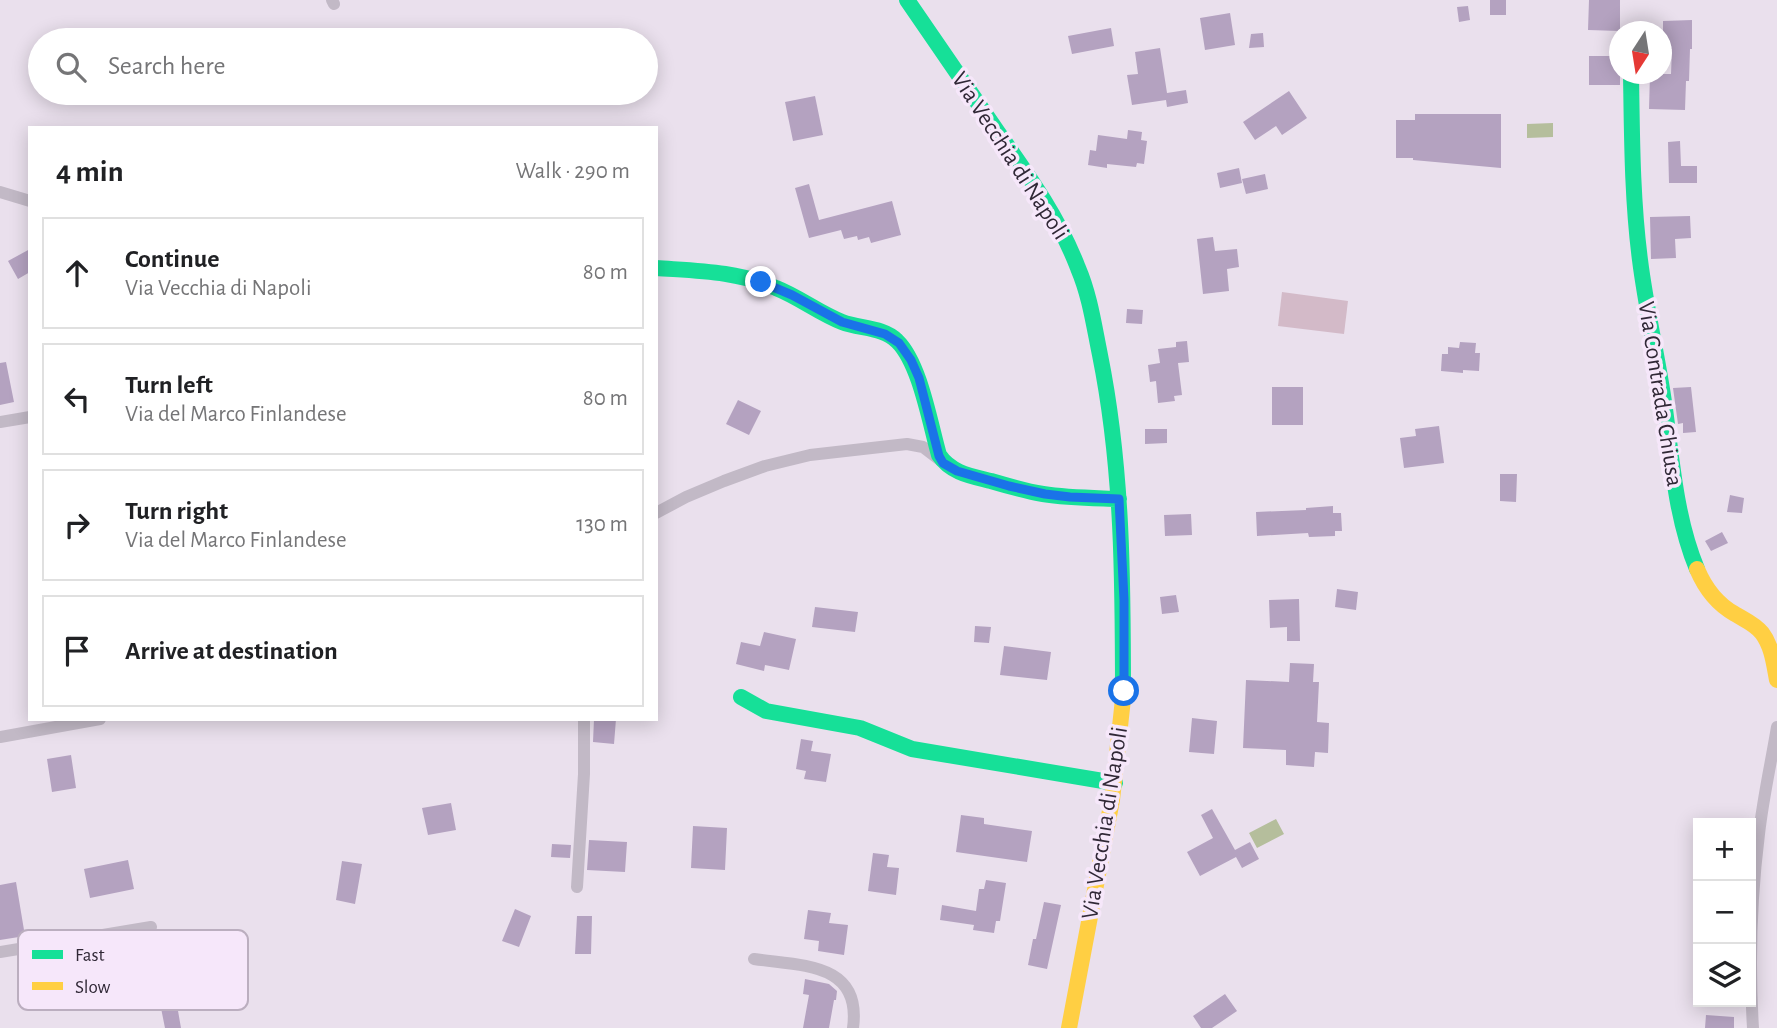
<!DOCTYPE html>
<html lang="en">
<head>
<meta charset="utf-8">
<style>
	body { margin:0; font-family:"Alegreya Sans",sans-serif; background:#f6f6f6; color:#202124 }
	.controls { position:absolute; right:21px; bottom:21px; display:grid; overflow:hidden; border-radius:0px; box-shadow:0 4px 18px #0003 }
	.controls button { width:63px; height:63px; display:grid; place-items:center; padding:0; border:0; border-bottom:2px solid #e0e0e0; background:#fff; color:#202124; font:35px sans-serif }
	.compass { position:absolute; left:1609px; top:21px; width:63px; height:63px; border-radius:50%; background:#fff; box-shadow:0 4px 18px #0003; rotate:192deg }
	.stop { position:absolute; width:21px; height:21px; margin:-16px; border:5px solid #1a73e8; border-radius:50%; background:#fff }
	.stop.end { background:#1a73e8; border-color:#fff; box-shadow:0 2px 7px #0008 }
	.list { margin:0; padding:0; list-style:none }
	h2 { display:flex; justify-content:space-between; align-items:center; height:91px; margin:0; padding:0 28px; font-size:30px }
	h2 small { font-size:23px; font-weight:400; color:#757577 }
	.list li { display:grid; grid-template-columns:46px 1fr auto; gap:21px; align-items:center; box-sizing:border-box; height:112px; margin:0 14px 14px; padding:0 14px; border:2px solid #e0e0e0; border-radius:0px }
	.list b { display:block; font-size:26px; white-space:nowrap }
	.list p { margin:0; font-size:23px; white-space:nowrap; color:#757577 }
	.list em { font-size:23px; font-style:normal; color:#757577 }
	.icon { flex:none; width:38px; height:38px; fill:none; stroke:currentColor; stroke-width:2; stroke-linecap:round; stroke-linejoin:round }
	.map { position:relative; flex:none; width:1777px; height:1028px; overflow:hidden }
	.search { position:absolute; background:#fff; box-shadow:0 4px 18px #0003; left:28px; top:28px; width:630px; height:77px; display:flex; align-items:center; gap:18px; box-sizing:border-box; padding:0 24px; border-radius:38px; color:#757577; font-size:26px }
	.panel { position:absolute; background:#fff; box-shadow:0 4px 18px #0003; left:28px; top:126px; width:630px; height:595px; border-radius:0px }
	.map>svg:first-child { display:block }
	.green { fill:#d3bac8 }
	.water { fill:#b5be9c }
	.building { fill:#b4a2c0 }
	.lines { fill:none; stroke-linecap:round; stroke-linejoin:round }
	.street { stroke:#c2b9c6; stroke-width:12 }
	.fast { stroke:#16e098; stroke-width:16 }
	.slow { stroke:#ffcf43; stroke-width:16 }
	.route { stroke:#1a73e8; stroke-width:9 }
	.labels { text-anchor:middle; dominant-baseline:central; stroke-width:7; stroke-linejoin:round; paint-order:stroke }
	.street-label { font-size:24px; fill:#302836; stroke:#f6e7fa }
	.key { fill:#f6e7fa; stroke:#bbaebf; stroke-width:2 }
	.key-label { font-size:19px; fill:#302836 }
</style>
</head>
<body>
<div class="map">
<svg width="1777" height="1028" viewBox="0 0 1777 1028">
	<rect width="100%" height="100%" fill="#eae0ed"/>
	<!-- green -->
	<path class="green" d="M1282 292 1348 301 1344 334 1278 326Z"/>
	<!-- water -->
	<path class="water" d="M1553 123V137L1527 138V124Z
		M1276 819 1284 834 1257 848 1249 833Z"/>
	<!-- building -->
	<path class="building" d="M1490 0H1506V15H1490Z
		M1589 0H1620V31L1588 30Z
		M1468 6 1470 20 1459 22 1457 7Z
		M1230 13 1235 45 1205 50 1200 18Z
		M1692 20V49H1690L1689 81H1686L1685 110 1649 109 1650 74H1671L1672 49H1663V21Z
		M1111 28 1114 46 1072 54 1068 36Z
		M1263 33 1264 47 1249 48 1251 34Z
		M1160 48 1167 93 1186 90 1188 103 1167 107 1166 100 1132 105 1127 75 1138 74 1135 52Z
		M1589 56H1620V85H1589Z
		M1289 91 1307 118 1282 135 1276 126 1255 140 1243 122Z
		M815 96 823 135 793 141 785 102Z
		M1415 114H1501V168L1413 160V158H1396V120H1415Z
		M1128 130 1142 132 1141 140 1147 141 1144 164 1137 163 1136 167 1107 164V168L1088 165 1090 150 1096 151 1098 135 1127 139Z
		M1680 141 1681 166H1697V183H1669L1668 142Z
		M1239 168 1242 183 1220 188 1217 173Z
		M1265 174 1268 189 1246 194 1242 179Z
		M809 184 819 220 892 201 901 235 871 243 869 237 858 240 857 236 844 239 841 230 809 238 795 188Z
		M1690 216 1691 238 1675 239 1676 258 1651 259 1650 217Z
		M1213 237 1215 251 1237 249 1239 267 1227 269 1229 291 1203 294 1197 239Z
		M30 249V272L18 279 8 261Z
		M1127 309 1143 310 1142 324 1126 323Z
		M1187 341 1189 362 1178 363 1182 395 1174 396 1175 401 1158 403 1156 381 1150 382 1148 365 1160 363 1158 349 1176 347V342Z
		M1460 342 1476 343 1475 353H1480L1479 371 1463 370V373L1441 371 1442 354H1448V347L1459 348Z
		M6 362 14 402 0 405V363Z
		M1272 387H1303V425H1272Z
		M1691 387 1696 432 1683 433V423L1678 424 1673 388Z
		M738 400 761 411 749 435 726 424Z
		M1439 426 1444 463 1404 468 1400 438 1416 436 1415 429Z
		M1145 429H1167V443L1145 444Z
		M1500 474H1517L1516 502 1500 501Z
		M1730 495 1744 498 1742 513 1727 512Z
		M1333 506V513H1341L1342 531H1335V536L1309 537 1308 533 1257 536 1256 512 1306 510V508Z
		M1191 514 1192 535 1165 536 1164 515Z
		M1722 532 1728 543 1711 551 1705 541Z
		M1337 589 1358 592 1356 610 1335 607Z
		M1176 595 1179 612 1162 614 1160 597Z
		M1299 599 1300 641H1287V627L1270 628 1269 600Z
		M815 607 858 612 855 632 812 627Z
		M975 626 991 627 989 643 974 642Z
		M764 632 796 639 789 670 765 665 764 671 736 664 741 642 760 646Z
		M1004 646 1051 652 1047 680 1000 675Z
		M1290 663 1314 664 1313 682H1319L1317 722 1329 723 1328 753 1315 752 1314 767 1286 765V750L1243 748 1246 680 1289 682Z
		M1192 718 1217 721 1214 754 1189 752Z
		M594 719H616L614 744 593 742Z
		M801 739 813 741 811 751 831 754 826 782 804 779 806 771 796 769Z
		M71 755 76 788 52 792 47 759Z
		M451 803 456 830 428 835 422 808Z
		M1212 809 1235 850 1250 842 1259 859 1242 868 1236 857 1200 876 1187 852 1213 838 1201 815Z
		M961 815 984 818V824L1032 831 1027 862 956 852Z
		M693 826 727 828 725 870 691 868Z
		M589 840 627 842 625 872 587 870Z
		M552 844 571 845 570 858 551 857Z
		M873 853 889 855 887 867 899 868 896 895 868 891Z
		M128 860 134 889 90 898 84 869Z
		M342 861 362 864 355 904 336 900Z
		M986 880 1006 883 1000 921H996L994 933 973 930 974 925 940 920 942 905 976 911 979 889H984Z
		M16 882 25 936 0 940V885Z
		M1044 902 1061 905 1047 969 1028 965 1033 939H1036Z
		M515 909 531 916 519 947 502 941Z
		M808 910 831 913 829 923 848 925 844 955 818 951 819 941 804 939Z
		M577 916H592L591 954H575Z
		M805 979 829 984 837 991 836 1000H834L829 1028H803L809 995 803 994Z
		M1225 994 1237 1011 1212 1028H1201L1193 1016Z
		M177 1005 181 1028H165L161 1008Z
		M1706 1015 1734 1017V1028H1705Z"/>
	<g class="lines">
		<!-- street -->
		<path class="street" d="M332 0 334 4
			M0 192 30 201
			M0 422 30 417
			M656 513 686 497 724 481 765 466 810 455 907 444 923 447 940 460
			M0 737 100 719
			M577 887 584 774V719
			M0 952 151 927
			M754 959C801 966 862 962 853 1028
			M1753 1028C1749 963 1751 898 1759 834 1763 798 1771 763 1777 727"/>
		<!-- fast -->
		<path class="fast" d="M907 0C937 44 967 87 997 131 1028 175 1059 218 1078 268 1090 296 1094 326 1100 355 1123 469 1123 584 1123 699
			M1631 74C1632 136 1632 198 1640 260 1646 308 1657 354 1664 402 1672 458 1675 516 1697 569
			M656 268C698 271 736 271 776 288 799 297 819 313 842 322 860 329 883 327 897 341 920 363 930 424 939 455 951 473 971 476 991 481 1008 486 1025 491 1043 494 1068 498 1094 498 1119 499
			M741 697 766 711 860 728 912 749 1115 783"/>
		<!-- slow -->
		<path class="slow" d="M1697 569C1705 588 1717 604 1735 614 1745 620 1755 624 1762 633 1772 646 1774 664 1777 680
			M1069 1028 1112 800 1123 699"/>
	</g>
	<g class="lines">
		<!-- route -->
		<path class="route" d="M761 282 792 295 842 322 885 334 899 343 911 360 919 378 939 456 943 463 957 471 1009 486 1045 494 1070 497 1119 499 1124 600V691"/>
	</g>
	<g class="labels">
		<!-- street labels -->
		<g class="street-label">
			<text transform="translate(1010 156) rotate(57)">Via Vecchia di Napoli</text>
			<text transform="translate(1660 394) rotate(81)">Via Contrada Chiusa</text>
			<text transform="translate(1105 823) rotate(-81)">Via Vecchia di Napoli</text>
		</g>
	</g>
	<!-- legend -->
	<rect x="18" y="930" width="230" height="80" rx="10" class="key"/>
	<rect x="32" y="950" width="31" height="9" fill="#16e098"/>
	<rect x="32" y="982" width="31" height="8" fill="#ffcf43"/>
	<g class="key-label">
		<text x="75" y="961">Fast</text>
		<text x="75" y="993">Slow</text>
	</g>
</svg>
<div class="controls">
<button>+</button>
<button>−</button>
<button><svg class="icon" aria-label="layers" viewBox="0 0 24 24"><path d="M12 4l9 5-9 5-9-5zM3 14l9 5 9-5"/></svg></button>
</div>
<svg class="compass" viewBox="-18 -18 36 36"><path d="M0-13l5 13h-10z" fill="#e53935"/><path d="M0 13l5-13h-10z" fill="#757577"/></svg>
<div class="stop" style="left:1124px;top:691px"></div>
<div class="stop end" style="left:761px;top:282px"></div>
<div class="search"><svg class="icon" aria-label="search" viewBox="0 0 24 24"><circle cx="10" cy="10" r="6"/><path d="M15 15l6 6"/></svg>Search here</div>
<section class="panel">
<h2>4 min<small>Walk · 290 m</small></h2>
<ul class="list">
<li><svg class="icon" aria-label="ahead" viewBox="0 0 24 24"><path d="M12 20V5M6 11l6-6 6 6"/></svg><div><b>Continue</b><p>Via Vecchia di Napoli</p></div><em>80 m</em></li>
<li><svg class="icon" aria-label="left" viewBox="0 0 24 24"><path d="M17 20v-9H6M10 6l-5 5 5 5"/></svg><div><b>Turn left</b><p>Via del Marco Finlandese</p></div><em>80 m</em></li>
<li><svg class="icon" aria-label="right" viewBox="0 0 24 24"><path d="M7 20v-9h11M14 6l5 5-5 5"/></svg><div><b>Turn right</b><p>Via del Marco Finlandese</p></div><em>130 m</em></li>
<li><svg class="icon" aria-label="arrive" viewBox="0 0 24 24"><path d="M6 21V4h12l-3 4 3 4H6"/></svg><div><b>Arrive at destination</b></div></li>
</ul>
</section>
</div>
</body>
</html>
